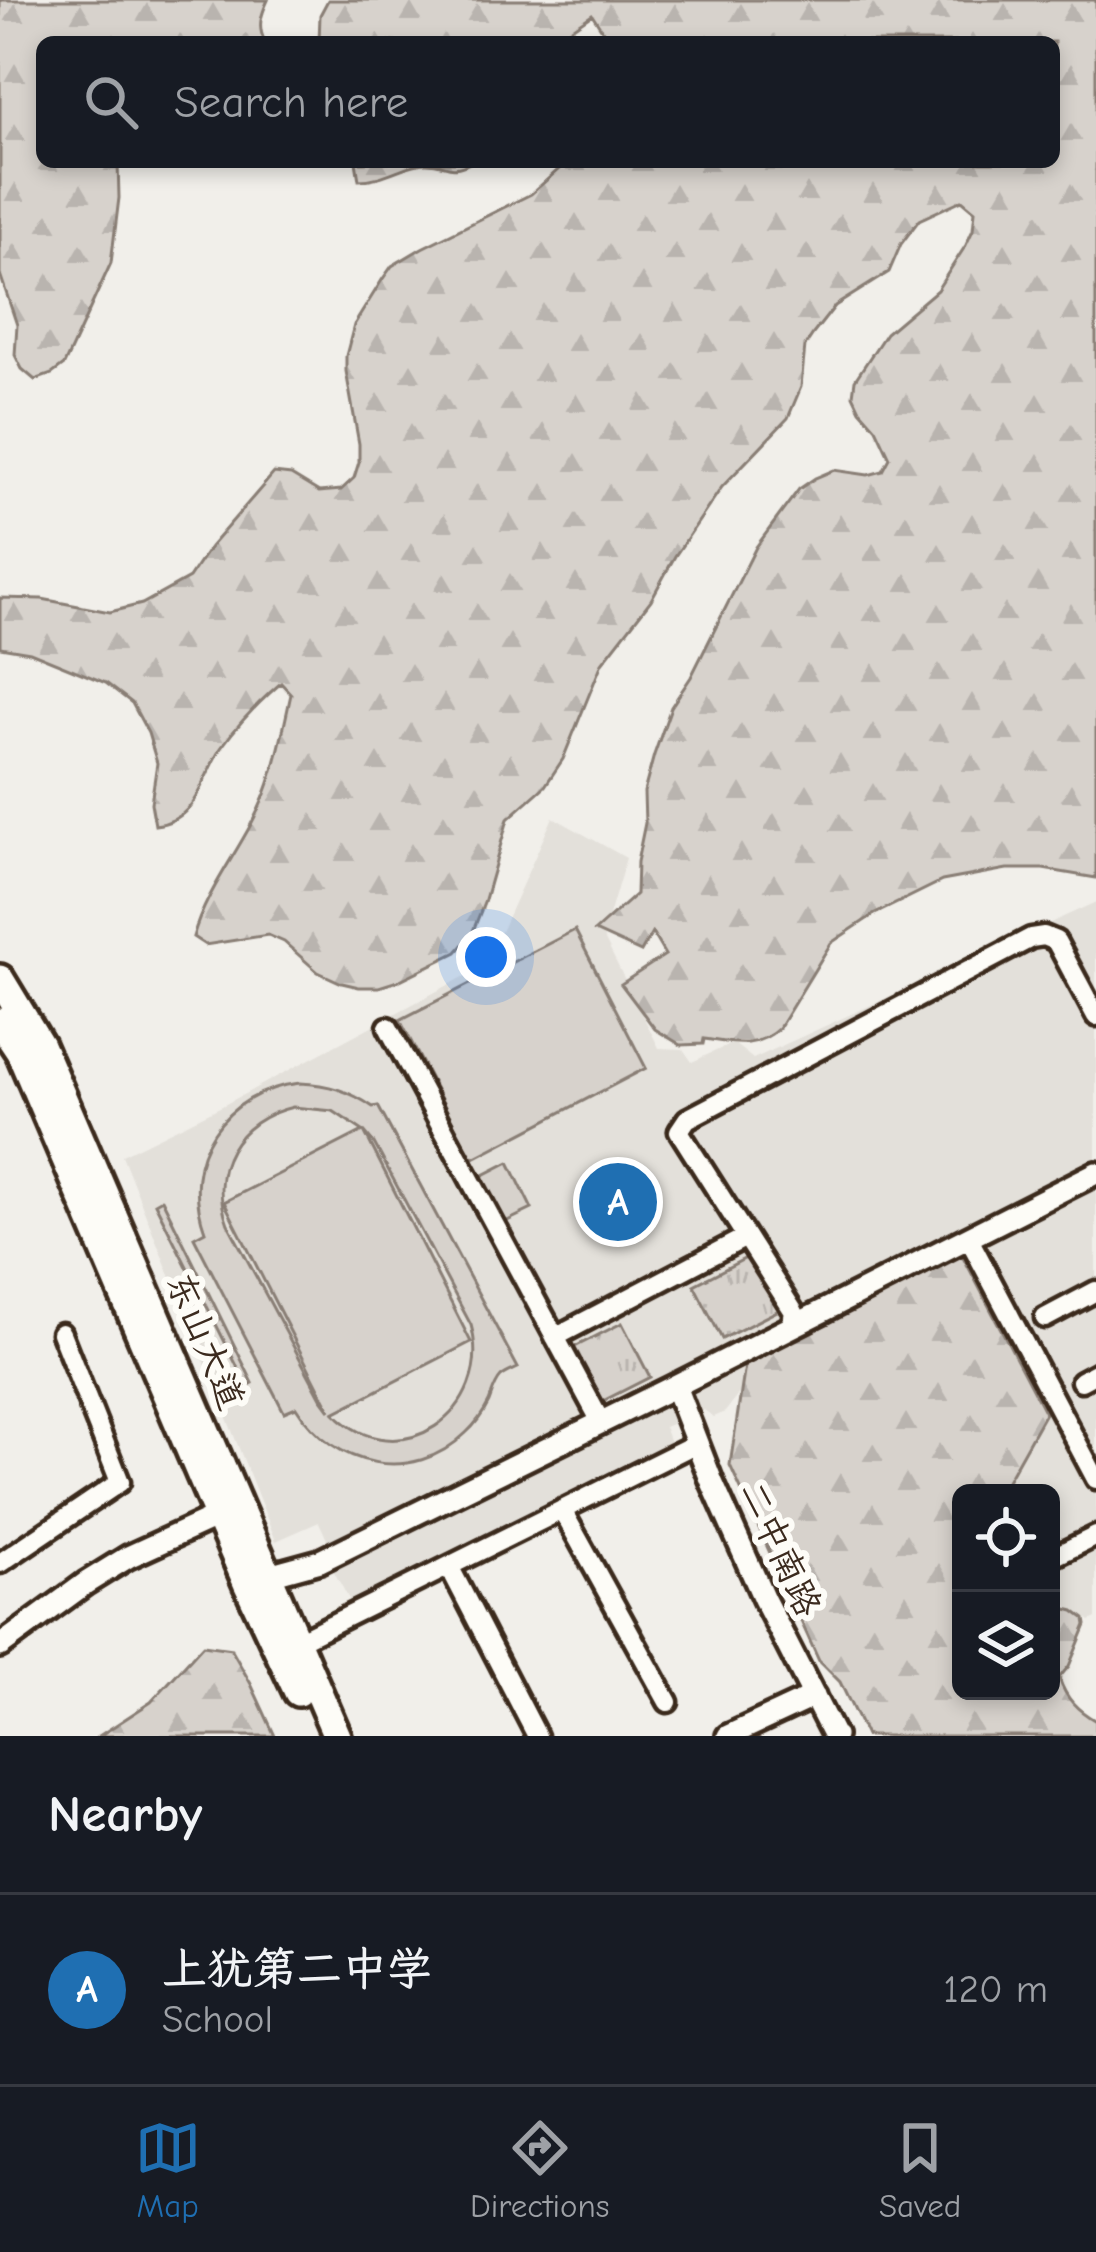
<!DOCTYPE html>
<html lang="en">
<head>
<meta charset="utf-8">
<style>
	body { margin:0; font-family:"Comic Neue","LXGW WenKai TC",sans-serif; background:#242831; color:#f1f3f6 }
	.controls { position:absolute; right:36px; bottom:36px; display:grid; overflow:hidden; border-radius:18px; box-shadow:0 6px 18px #0003 }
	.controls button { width:108px; height:108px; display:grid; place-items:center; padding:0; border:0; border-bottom:3px solid #363941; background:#171b24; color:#f1f3f6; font:60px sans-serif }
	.you { position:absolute; left:486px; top:957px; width:42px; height:42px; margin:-30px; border:9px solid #fff; border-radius:50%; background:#1a73e8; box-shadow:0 0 0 18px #1a73e833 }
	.badge { display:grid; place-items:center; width:78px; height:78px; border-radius:50%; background:#1f6fb2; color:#fff; font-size:39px; font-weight:700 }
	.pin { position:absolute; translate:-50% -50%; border:6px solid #fff; box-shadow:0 3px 12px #0006 }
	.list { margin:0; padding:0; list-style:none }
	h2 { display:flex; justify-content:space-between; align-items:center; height:156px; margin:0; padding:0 48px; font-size:51px }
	h2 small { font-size:39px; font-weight:400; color:#9ea1a6 }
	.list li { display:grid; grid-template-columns:78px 1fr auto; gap:36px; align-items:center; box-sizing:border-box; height:192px; padding:0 48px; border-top:3px solid #363941 }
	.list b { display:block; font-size:45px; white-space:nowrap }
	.list p { margin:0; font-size:39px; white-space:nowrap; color:#9ea1a6 }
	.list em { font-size:39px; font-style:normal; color:#9ea1a6 }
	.icon { flex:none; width:66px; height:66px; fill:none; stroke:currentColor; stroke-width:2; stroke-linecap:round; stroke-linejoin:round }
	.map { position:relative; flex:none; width:1096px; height:1736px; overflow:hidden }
	.search { position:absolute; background:#171b24; box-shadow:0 6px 18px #0003; left:36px; right:36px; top:36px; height:132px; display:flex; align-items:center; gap:30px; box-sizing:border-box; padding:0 42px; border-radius:18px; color:#9ea1a6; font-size:45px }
	.sheet { height:348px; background:#171b24 }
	nav { display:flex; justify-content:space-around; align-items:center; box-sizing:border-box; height:168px; border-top:3px solid #363941; background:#171b24; font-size:33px; color:#9ea1a6 }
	nav a { display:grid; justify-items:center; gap:6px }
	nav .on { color:#1f6fb2 }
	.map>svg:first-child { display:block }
	.built { fill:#e3e0da }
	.forest { fill:url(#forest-firs); stroke:#897e75; stroke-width:3 }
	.park { fill:url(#park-tufts); stroke:#897e75; stroke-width:3 }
	.pitch { fill:#d7d2cc; stroke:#897e75; stroke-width:3; fill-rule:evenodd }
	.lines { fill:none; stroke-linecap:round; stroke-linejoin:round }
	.minor-casing { stroke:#3b2a1e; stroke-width:27 }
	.tertiary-casing { stroke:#3b2a1e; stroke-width:30 }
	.primary-casing { stroke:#3b2a1e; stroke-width:36 }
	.minor { stroke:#fdfcf7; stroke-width:18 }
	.tertiary { stroke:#fdfcf7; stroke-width:21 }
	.primary { stroke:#fdfcf7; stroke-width:27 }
	.labels { text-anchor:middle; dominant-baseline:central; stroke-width:12; stroke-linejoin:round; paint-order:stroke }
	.street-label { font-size:36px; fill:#3b2a1e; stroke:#fdfcf7 }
</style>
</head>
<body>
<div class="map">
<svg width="1096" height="1736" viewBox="0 0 1096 1736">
	<defs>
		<pattern id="forest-firs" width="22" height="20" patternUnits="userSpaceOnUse" patternTransform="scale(3)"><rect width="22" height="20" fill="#d7d2cc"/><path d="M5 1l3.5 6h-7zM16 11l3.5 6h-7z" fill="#b9b4af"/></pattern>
		<pattern id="park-tufts" width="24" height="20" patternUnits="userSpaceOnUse" patternTransform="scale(3)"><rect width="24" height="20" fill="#d7d2cc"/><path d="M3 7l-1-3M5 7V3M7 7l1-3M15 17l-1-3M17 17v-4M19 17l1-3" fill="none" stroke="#b9b4af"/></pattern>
	</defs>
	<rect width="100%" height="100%" fill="#f1efea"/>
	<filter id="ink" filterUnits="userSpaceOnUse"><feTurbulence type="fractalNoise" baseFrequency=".00833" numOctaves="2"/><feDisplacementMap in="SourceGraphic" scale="24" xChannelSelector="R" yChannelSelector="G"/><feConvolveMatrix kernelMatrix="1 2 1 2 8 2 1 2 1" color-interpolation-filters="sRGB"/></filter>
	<g filter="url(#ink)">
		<!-- built -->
		<path class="built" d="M553 817 626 858 603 936 659 1048 683 1049 692 1062 733 1043 753 1059 1096 902V1618L1090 1621 1051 1595V1493H1000L1045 1413 746 1358 741 1391 725 1412 714 1417 704 1410 664 1427 671 1445 351 1603 333 1570 339 1566 319 1522 276 1541 122 1155 222 1106 486 965Z"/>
		<!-- forest -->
		<path class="forest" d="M0 0H268C261 15 257 27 265 42H42V162H118L119 198 111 263 64 365 52 374 35 380 22 369 15 355 17 325 0 274Z
			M328 0H1096V878L1043 869H1007L942 881 873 915 831 943 779 1028C756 1050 733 1043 704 1039L703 1044 681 1045 655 1029 621 984 665 955 652 933 641 952 595 931 636 894 637 862 645 823 644 792 654 755 671 707 691 677 756 547 799 489 815 478 834 470 868 475 883 471 890 458 876 428 860 410 853 395 855 380 886 333 937 290 966 245 973 230 975 211 962 200 919 220 901 244 889 272 835 306 813 334 805 346 801 387 788 418 722 487 675 556 651 600 602 663 563 759 545 786 508 819 484 903 471 936 457 952 398 981 379 987H359L342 983 318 972 284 942 268 935 205 945 193 937C208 885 246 844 265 794 277 763 284 726 291 694L281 683C260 701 237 725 221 748 200 779 199 820 155 825L151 803 157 763 148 733 132 703 106 683 30 652 0 647V598L42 599 110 612 142 604 189 578 210 547 274 473 291 475 319 492 341 490 354 478 359 462V444L346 371V356L354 325 382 280 392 266 422 248 531 194 567 162H1054V42H610L592 14 551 42H319L320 15Z
			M356 162H472C447 175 448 162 425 163 404 164 385 180 359 180Z
			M959 1249 1045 1413 1000 1493H961V1691H1051V1605L1074 1611 1085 1619 1086 1625 1069 1666 1059 1678C1066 1699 1077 1710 1096 1721V1736H866L840 1682 819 1661 730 1465 746 1359Z
			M203 1645 231 1649 251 1684 275 1736H99L151 1702Z"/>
		<!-- park -->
		<path class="park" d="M750 1256 779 1310 722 1339 694 1285Z
			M622 1323 650 1377 593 1406 565 1352Z"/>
		<!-- pitch -->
		<path class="pitch" d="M575 930 646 1068 472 1159 400 1020Z
			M300 1083C328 1084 350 1091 373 1107L378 1106 518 1368C512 1371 506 1373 501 1377 495 1383 492 1394 489 1402 483 1414 476 1424 466 1433 412 1486 333 1467 296 1407L284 1412 194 1237 205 1231C178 1157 225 1091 300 1083ZM293 1107 333 1111 363 1131 224 1202 330 1410 321 1398 228 1224C207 1169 236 1120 293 1107ZM364 1131 374 1143 471 1325C495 1413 397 1478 334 1413L471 1342Z
			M509 1162 532 1209 503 1223 480 1177Z
			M162 1199 253 1383 247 1386 155 1203Z"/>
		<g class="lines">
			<!-- minor casing -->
			<g class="minor-casing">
				<path id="minor" d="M388 1027 601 1422
					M968 1237 1096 1479
					M1045 1318 1096 1291
					M791 1327 794 1312 679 1131 687 1119 1031 938 1044 936 1056 941 1096 1016
					M555 1337 746 1237
					M1081 1381 1096 1373
					M562 1510 668 1702
					M1051 1558 1096 1536
					M0 1563 120 1482 61 1333
					M449 1566 537 1736
					M296 1642 697 1443"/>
			</g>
			<!-- tertiary casing -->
			<g class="tertiary-casing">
				<path id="tertiary" d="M675 1386 712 1482 764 1599 834 1736
					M258 1578 320 1561 675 1386 1096 1173
					M0 1646 86 1583 128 1557 231 1510
					M728 1736 814 1696"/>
			</g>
			<!-- primary casing -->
			<g class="primary-casing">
				<path id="primary" d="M0 979 40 1045 337 1736
					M0 1022 20 1052 247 1583 298 1692"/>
			</g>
			<!-- minor -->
			<use href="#minor" class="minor"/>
			<!-- tertiary -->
			<use href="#tertiary" class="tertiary"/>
			<!-- primary -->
			<use href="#primary" class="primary"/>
		</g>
	</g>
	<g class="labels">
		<!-- street labels -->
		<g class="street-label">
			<text transform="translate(205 1341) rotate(67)">东山大道</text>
			<text transform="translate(780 1549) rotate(65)">二中南路</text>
		</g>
	</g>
</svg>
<div class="controls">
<button><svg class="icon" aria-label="locate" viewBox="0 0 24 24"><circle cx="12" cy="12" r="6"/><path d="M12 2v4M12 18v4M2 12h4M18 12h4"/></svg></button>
<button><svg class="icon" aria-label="layers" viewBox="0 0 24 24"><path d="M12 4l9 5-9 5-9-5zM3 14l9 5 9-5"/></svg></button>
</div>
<div class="you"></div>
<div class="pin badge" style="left:618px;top:1202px">A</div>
<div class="search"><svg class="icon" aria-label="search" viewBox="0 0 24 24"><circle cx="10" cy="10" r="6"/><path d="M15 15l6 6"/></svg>Search here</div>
</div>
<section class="sheet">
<h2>Nearby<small></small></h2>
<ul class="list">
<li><span class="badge">A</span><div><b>上犹第二中学</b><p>School</p></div><em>120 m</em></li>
</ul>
</section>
<nav>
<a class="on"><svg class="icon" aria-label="map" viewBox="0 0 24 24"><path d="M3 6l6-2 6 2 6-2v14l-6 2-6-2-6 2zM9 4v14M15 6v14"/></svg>Map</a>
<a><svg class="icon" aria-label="directions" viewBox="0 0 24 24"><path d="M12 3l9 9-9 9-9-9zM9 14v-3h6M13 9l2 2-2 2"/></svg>Directions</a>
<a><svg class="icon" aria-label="saved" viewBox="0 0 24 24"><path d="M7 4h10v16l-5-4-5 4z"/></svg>Saved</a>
</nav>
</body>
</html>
